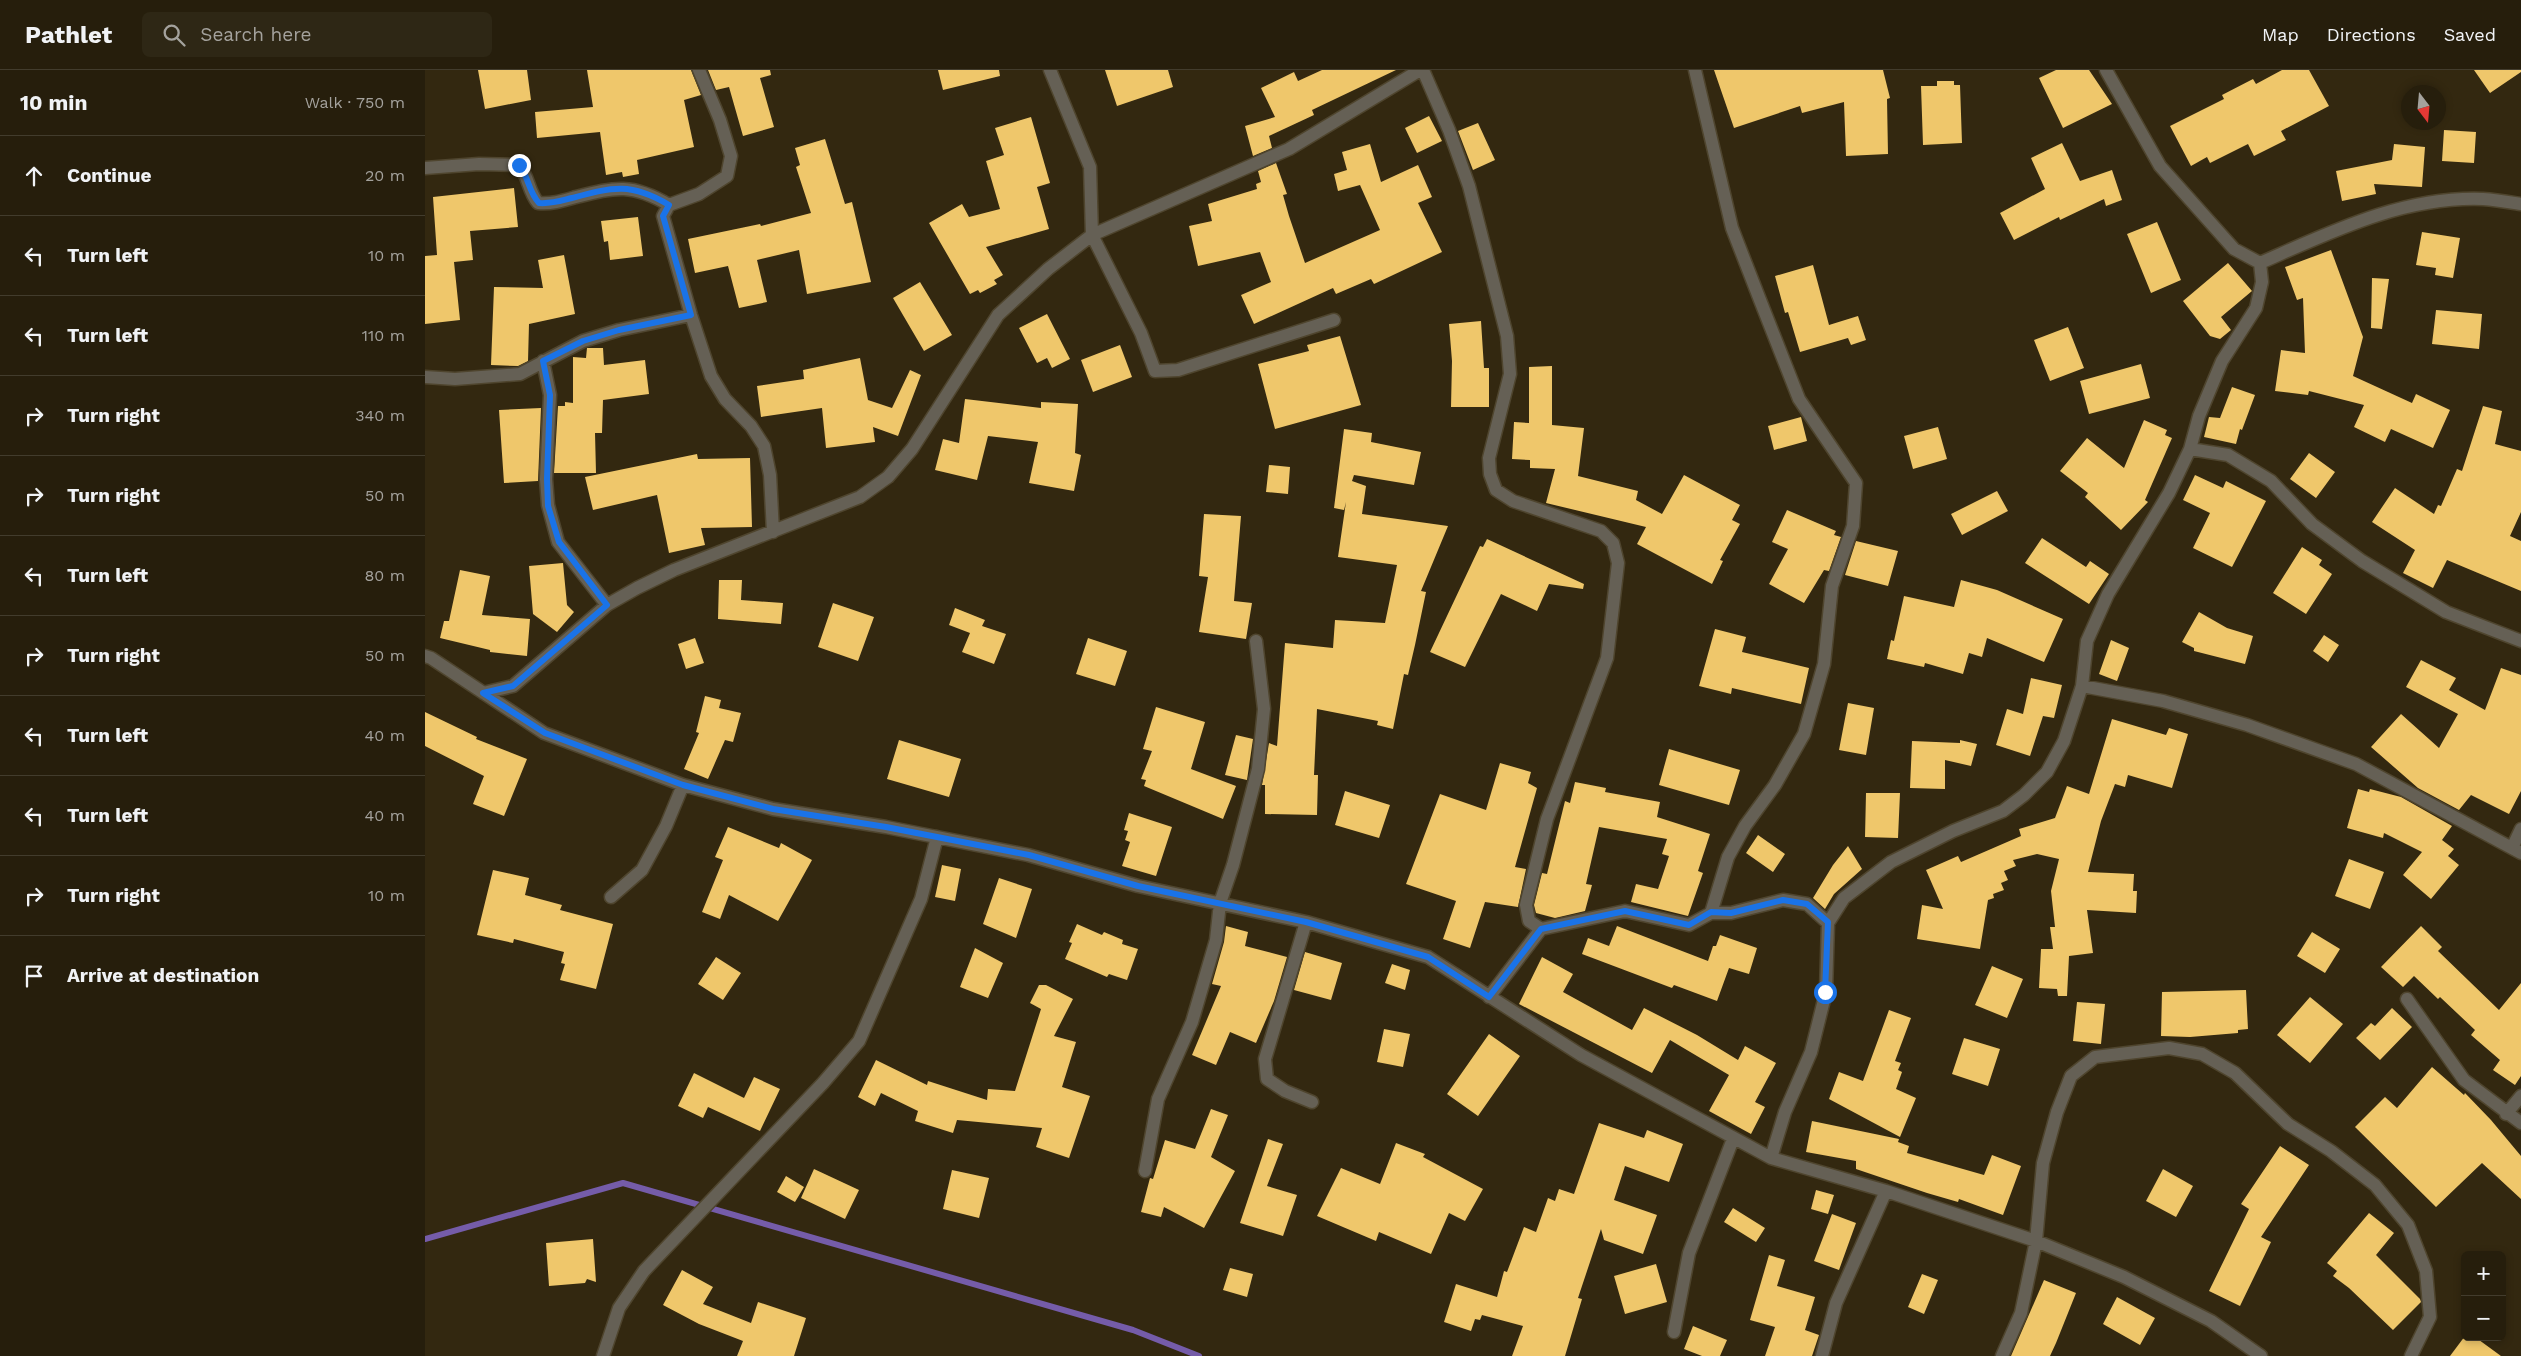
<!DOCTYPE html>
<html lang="en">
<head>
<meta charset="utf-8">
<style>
	body { margin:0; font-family:"Work Sans",sans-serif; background:#2e2715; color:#f1f3f6 }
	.controls { position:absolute; right:15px; bottom:15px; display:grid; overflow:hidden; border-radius:8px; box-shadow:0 2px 8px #0003 }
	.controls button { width:45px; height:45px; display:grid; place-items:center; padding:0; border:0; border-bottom:1px solid #423c2d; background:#261e0c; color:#f1f3f6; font:25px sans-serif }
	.compass { position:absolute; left:1976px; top:15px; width:45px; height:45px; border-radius:50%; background:#261e0c; box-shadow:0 2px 8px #0003; rotate:164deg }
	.stop { position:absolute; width:15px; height:15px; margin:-11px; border:4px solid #1a73e8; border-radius:50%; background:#fff }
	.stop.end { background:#1a73e8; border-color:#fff; box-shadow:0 1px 5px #0008 }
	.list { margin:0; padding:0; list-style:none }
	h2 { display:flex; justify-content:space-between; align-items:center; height:65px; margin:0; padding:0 20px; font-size:21px }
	h2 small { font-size:16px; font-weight:400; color:#a4a29d }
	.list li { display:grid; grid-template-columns:32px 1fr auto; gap:15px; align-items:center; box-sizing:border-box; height:80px; padding:0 20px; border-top:1px solid #423c2d }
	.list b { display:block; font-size:19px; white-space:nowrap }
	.list em { font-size:16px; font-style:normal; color:#a4a29d }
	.icon { flex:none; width:28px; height:28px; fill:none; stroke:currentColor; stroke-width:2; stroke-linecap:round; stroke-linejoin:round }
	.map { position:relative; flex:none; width:2096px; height:1286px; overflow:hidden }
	header { display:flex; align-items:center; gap:30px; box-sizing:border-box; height:70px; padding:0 25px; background:#261e0c; border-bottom:1px solid #423c2d }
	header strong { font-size:24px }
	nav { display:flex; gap:28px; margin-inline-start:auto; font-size:18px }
	.search { width:350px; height:45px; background:#2e2715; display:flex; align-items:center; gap:12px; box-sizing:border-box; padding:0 18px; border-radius:8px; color:#a4a29d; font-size:19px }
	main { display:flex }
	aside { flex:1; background:#261e0c }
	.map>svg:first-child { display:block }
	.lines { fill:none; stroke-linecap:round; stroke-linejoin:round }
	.stream { stroke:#755ca9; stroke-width:6 }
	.building { fill:#efc76b }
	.minor-casing { stroke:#4f452e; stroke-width:15 }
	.minor { stroke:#656055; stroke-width:12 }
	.route { stroke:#1a73e8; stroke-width:6 }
</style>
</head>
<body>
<header>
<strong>Pathlet</strong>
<div class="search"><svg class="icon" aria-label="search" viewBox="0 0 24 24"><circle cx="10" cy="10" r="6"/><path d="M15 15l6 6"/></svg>Search here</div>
<nav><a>Map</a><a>Directions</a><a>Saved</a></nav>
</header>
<main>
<aside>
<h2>10 min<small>Walk · 750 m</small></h2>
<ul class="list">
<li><svg class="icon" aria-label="ahead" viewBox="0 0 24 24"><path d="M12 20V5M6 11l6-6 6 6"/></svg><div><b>Continue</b></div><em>20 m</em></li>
<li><svg class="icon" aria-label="left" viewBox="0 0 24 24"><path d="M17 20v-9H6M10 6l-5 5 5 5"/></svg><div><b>Turn left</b></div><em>10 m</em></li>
<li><svg class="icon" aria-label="left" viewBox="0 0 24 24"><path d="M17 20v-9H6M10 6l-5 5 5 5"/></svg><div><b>Turn left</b></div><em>110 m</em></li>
<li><svg class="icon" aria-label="right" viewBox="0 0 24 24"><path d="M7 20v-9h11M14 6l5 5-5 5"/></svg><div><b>Turn right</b></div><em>340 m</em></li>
<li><svg class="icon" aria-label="right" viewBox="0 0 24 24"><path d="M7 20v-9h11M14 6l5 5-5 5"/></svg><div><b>Turn right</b></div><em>50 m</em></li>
<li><svg class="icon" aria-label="left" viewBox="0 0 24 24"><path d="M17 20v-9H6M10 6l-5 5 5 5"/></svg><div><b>Turn left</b></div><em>80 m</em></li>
<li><svg class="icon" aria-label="right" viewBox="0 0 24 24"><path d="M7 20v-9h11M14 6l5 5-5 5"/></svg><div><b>Turn right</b></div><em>50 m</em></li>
<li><svg class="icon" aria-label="left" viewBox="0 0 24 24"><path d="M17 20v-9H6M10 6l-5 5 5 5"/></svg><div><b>Turn left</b></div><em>40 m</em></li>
<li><svg class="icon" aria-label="left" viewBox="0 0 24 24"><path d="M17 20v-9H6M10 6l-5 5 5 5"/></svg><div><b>Turn left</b></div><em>40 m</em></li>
<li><svg class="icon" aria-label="right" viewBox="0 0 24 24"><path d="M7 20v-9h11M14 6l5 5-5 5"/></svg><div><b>Turn right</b></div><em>10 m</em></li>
<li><svg class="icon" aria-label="arrive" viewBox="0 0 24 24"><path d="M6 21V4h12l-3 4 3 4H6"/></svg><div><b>Arrive at destination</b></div></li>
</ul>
</aside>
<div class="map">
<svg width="2096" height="1286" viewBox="0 0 2096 1286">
	<rect width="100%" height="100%" fill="#332810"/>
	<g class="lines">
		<!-- stream -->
		<path class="stream" d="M0 1169 198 1113 708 1260 774 1286"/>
	</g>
	<!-- building -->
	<path class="building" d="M53 0H102L106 30 60 39Z
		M162 0H266L276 25 259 30 269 77 212 90 214 104 198 107 197 102 181 105 175 62 112 68 110 42 168 37Z
		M283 0H345L346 5 335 8 349 57 318 66 304 17 291 20Z
		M513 0H574L575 6 518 20Z
		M680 0H743L748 17 692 36Z
		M897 0H971L887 40 889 45 844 66 847 78 828 86 820 56 850 47 836 18 869 2 873 11Z
		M1289 0H1458L1465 28 1462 29 1463 84 1421 86 1419 32 1377 43 1375 36 1309 58Z
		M1631 0H1664L1687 34 1638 58 1614 8Z
		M1857 0H1884L1904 36 1856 61 1861 70 1829 86 1823 74 1785 93 1782 87 1766 96 1745 56 1799 29 1797 25 1828 9 1831 14Z
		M2049 0H2096V2L2065 23Z
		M1512 11H1529V15H1535L1537 73 1498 75 1496 16H1512Z
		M1004 46 1017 71 992 83 980 58Z
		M606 47 625 113 612 117 624 159 561 177 578 205 569 210 572 214 555 223 553 220 545 224 504 153 537 134 544 147 575 139 561 91 579 85 570 58Z
		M1053 53 1070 90 1048 100 1033 61Z
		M2019 60 2051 62 2049 93 2017 91Z
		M400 69 420 134 427 132 446 212 382 224 374 180 332 190 342 232 314 238 303 196 270 203 263 169 335 154 336 156 386 143 371 97 375 95 370 78Z
		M1637 73 1655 111 1687 100 1697 130 1681 136 1679 129 1635 150 1634 147 1589 170 1575 143 1620 119 1606 88Z
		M945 74 956 112 993 95 1007 127 993 133 1017 182 949 214 946 209 911 224 908 218 829 254 816 225 846 212 835 182 773 196 764 156 787 151 783 134 832 119 831 114 836 112 833 101 851 93 862 124 858 125 864 146 880 193 955 160 935 115 913 121 909 104 922 100 917 82Z
		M1969 74 2000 77 1997 117 1949 114 1951 124 1917 131 1911 101 1967 90Z
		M89 118 93 157 45 161 48 190 29 192 35 250 0 254V186L12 185 8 127Z
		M213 147 218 186 185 190 183 171 179 172 176 151Z
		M1732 152 1756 210 1726 223 1702 164Z
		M1997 162 2035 168 2028 208 2010 205 2011 198 1991 195Z
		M1906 180 1938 267 1928 306 1987 333 1991 324 2025 340 2008 378 1966 359 1960 372 1929 357 1939 335 1884 321 1883 325 1850 321 1856 280 1880 283 1878 228 1872 230 1860 197Z
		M139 185 150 244 104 254 103 291 93 296 66 295 69 217 118 218 113 190Z
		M1803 193 1827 221 1796 247 1806 260 1795 269 1785 266 1758 231Z
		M1388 195 1404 255 1433 246 1441 270 1426 275 1423 268 1375 282 1363 242 1360 243 1350 206Z
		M1947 208 1964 209 1957 259 1946 258Z
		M495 212 527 265 499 281 468 228Z
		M2011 240 2057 244 2054 279 2007 274Z
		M622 244 645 289 627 298 622 288 612 293 594 258Z
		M1056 251 1059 298H1064V337H1026L1027 291 1024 254Z
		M1643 257 1659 298 1625 311 1609 270Z
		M915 266 936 335 850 359 833 294 884 281 882 275Z
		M695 275 707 307 668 322 656 290Z
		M162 278H178L179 295 220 290 224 324 178 330 177 363H170L171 403H129L133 336H140V332L148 333V287L161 288Z
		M435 288 443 330 467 338 485 300 496 305 473 366 448 357 450 372 401 378 397 338 336 347 332 316 379 309 378 300Z
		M1716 294 1725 328 1664 344 1655 311Z
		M1127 296V355L1159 358 1153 406 1213 421 1211 430 1237 444 1259 405 1315 435 1307 450 1315 454 1295 490 1298 491 1287 514 1212 474 1221 457 1121 433 1130 399 1105 398V390L1087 389 1089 352 1104 353V297Z
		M1807 317 1830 325 1817 360 1815 359 1811 374 1779 367 1784 347 1795 348Z
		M540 329 616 338V332L653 334 650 383 656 385 649 421 604 413 613 372 563 366 552 410 510 400 518 369 534 373Z
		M2058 336 2077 341 2070 374 2096 381V442L2085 466 2096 471V521L2022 490 2008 518 1978 503 1990 480 1947 452 1970 418 2009 444 2013 435 2016 436 2032 399 2037 401Z
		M116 338 113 411 79 413 74 340Z
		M1376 347 1382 371 1349 380 1343 356Z
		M1719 350 1742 360 1740 365 1747 368 1720 430 1723 432 1696 460 1660 427 1663 423 1635 401 1662 368 1699 398Z
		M1513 357 1522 389 1488 399 1479 366Z
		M919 359 947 363 946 372 996 382 989 415 929 405 927 411 941 416 937 444 1023 456 996 521 1001 522 990 575 983 605 979 604 968 659 952 655 953 651 892 639 889 705H893L892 745 840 744V715H837L844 673 852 676 860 573 908 578 910 550 960 553 972 495 913 487 921 432 919 440 909 438Z
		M1884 383 1910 402 1891 428 1865 409Z
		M272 384 273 389 325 388 327 457 276 458 280 475 244 483 232 425 168 440 160 407Z
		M844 395 865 397 863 424 841 422Z
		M1770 405 1798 418 1801 411 1841 431 1807 497 1768 478 1785 443 1758 430Z
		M1572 421 1583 441 1537 465 1526 444Z
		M1362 440 1411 461 1409 465 1416 467 1404 501 1399 500 1379 533 1344 514 1363 479 1347 472Z
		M779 444 816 446 809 531 827 533 821 569 774 562 783 507 774 506Z
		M1617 468 1661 497 1665 491 1684 504 1664 534 1600 493Z
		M1062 469 1159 514 1158 519 1124 514 1112 541 1076 524 1040 597 1005 582 1055 476 1058 477Z
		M1431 471 1473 481 1463 516 1420 505Z
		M1877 477 1897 490 1894 495 1907 504 1881 544 1848 523Z
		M138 493 142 535 149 542 132 562 108 544 104 496Z
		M35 500 65 506 57 545 105 549 102 586 65 582V580L15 568 19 551H24Z
		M294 510H317L316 530 358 533 356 554 293 549Z
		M1536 510 1572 520 1638 549 1619 592 1562 568 1557 587 1544 583 1538 604 1500 593 1499 597 1462 589 1466 570 1469 571 1479 526 1529 537Z
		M408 533 449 547 433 591 393 577Z
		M530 538 560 550 557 556 581 564 569 594 537 582 545 563 524 555Z
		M1774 542 1802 558 1828 566 1820 594 1769 581V578L1757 572Z
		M1290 559 1321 567 1317 582 1384 598 1376 634 1307 618 1306 624 1274 616Z
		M1899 565 1914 575 1903 592 1888 581Z
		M270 568 279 593 261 599 253 574Z
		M663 568 702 581 690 616 651 604Z
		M1686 570 1704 578 1692 611 1674 604Z
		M1996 590 2031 608 2024 620 2060 640 2076 598 2096 605V721L2084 744 2046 725 2034 740 1993 718 1946 677 1976 644 2014 678 2033 644 1981 617Z
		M1606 608 1637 615 1629 648 1618 646 1605 686 1571 675 1582 639 1598 644Z
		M280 626 296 630 294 638 316 643 308 672 300 670 283 709 259 699 274 663 271 662Z
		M1423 633 1449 638 1441 685 1414 680Z
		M731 637 780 652 766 699 811 716 798 749 719 716 721 710 716 709 727 681 718 679Z
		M0 642 52 667 51 669 102 689 79 746 48 734 59 706 0 676Z
		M1687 649 1741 665 1744 658 1763 664 1747 718 1703 705 1700 717 1690 714 1676 751 1663 802 1709 804 1708 821H1712L1711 843 1662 840 1668 883 1644 886 1642 926H1633L1632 919 1614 918 1616 879H1628L1625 857H1630L1626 821 1634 789 1612 784 1588 790 1591 796 1579 801 1583 810 1576 813 1579 820 1568 824 1569 828 1563 830 1555 879 1492 869 1497 835 1518 839 1501 800 1533 786 1536 792 1596 766 1594 759 1630 748 1642 716 1664 724Z
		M811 665 828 669 822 710 800 705Z
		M474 670 536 689 524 727 462 709Z
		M1535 670 1552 674 1546 696 1520 690V719L1485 718 1487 671 1535 673Z
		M1244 679 1315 700 1304 735 1234 715Z
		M1075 693 1106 702 1103 713 1112 718 1090 797 1101 799 1093 837 1060 832 1045 878 1018 869 1031 831 981 814 1015 724 1061 740Z
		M1150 712 1181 718 1180 722 1235 732 1232 747 1285 764 1273 801 1278 803 1263 846 1206 832 1211 814 1233 819 1244 786 1237 784 1242 769 1174 757 1161 814 1167 815 1160 841 1130 848 1111 843 1109 835 1117 803 1122 804 1140 731 1145 733Z
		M1933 719 1944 722 1945 719 1976 727 2027 756 2017 770 2029 779 2023 786 2034 795 2006 829 1978 805 1997 782 1959 763 1958 768 1922 758Z
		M920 721 965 735 954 768 910 755Z
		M1441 723H1475L1473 768 1440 767Z
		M704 743 747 757 731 806 697 796 705 772 700 770 703 761 699 760Z
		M303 757 354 778 356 773 387 790 353 851 304 825 295 849 277 842 298 790 290 787Z
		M1333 765 1360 784 1348 802 1321 783Z
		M1423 776 1437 799 1409 824 1400 839 1388 828 1408 795Z
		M1924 789 1959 802 1945 839 1910 826Z
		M517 795 536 799 530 831 510 827Z
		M68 800 104 808 100 825 137 835 135 840 188 854 171 919 135 910 140 894 136 893 139 882 89 869 88 873 52 865Z
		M574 808 607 819 591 868 558 854Z
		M652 854 677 865 679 862 698 870 697 874 713 879 702 910 684 904 682 907 640 889 647 873 644 872Z
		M801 856 823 862 820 876 862 887 849 931 831 973 805 962 791 995 767 985 796 916 787 914 799 872Z
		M1192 856 1283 891 1288 876H1291L1295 865 1332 878 1324 904 1304 898 1292 931 1249 915 1247 918 1157 884 1163 868 1184 876Z
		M1996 856 2017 877 2013 881 2074 940 2096 913V1006L2090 1015 2068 1000 2075 990 2046 965 2050 960 2015 927 2013 929 1989 906 1978 917 1956 897Z
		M1887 862 1915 879 1900 903 1872 886Z
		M550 878 578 893 563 928 535 917Z
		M880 882 917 893 906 930 869 920Z
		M291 887 316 903 298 930 273 914Z
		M1117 887 1148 904 1138 922 1207 960 1219 938 1272 965 1313 990 1320 976 1351 993 1330 1032 1340 1037 1326 1064 1284 1041 1304 1005 1245 970 1227 1003 1094 934Z
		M967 894 985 900 980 920 960 913Z
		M1567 896 1598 909 1582 948 1550 935Z
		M614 915H621L648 929 629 966 651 972 637 1017 665 1026 644 1088 611 1077 617 1058 532 1050 528 1063 490 1051 493 1041 456 1023 450 1036 433 1027 451 990 502 1015 503 1011 562 1030 563 1019 590 1021 616 939 605 933Z
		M1821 920 1823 959 1813 960V963L1765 967 1736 966 1737 922Z
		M1885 927 1918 954 1885 993 1852 965Z
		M1652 932 1680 934 1676 974 1648 971Z
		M1967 938 1987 957 1955 990 1931 968 1946 953 1950 956Z
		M1464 940 1486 948 1470 991 1476 993 1473 1000 1477 1002 1471 1019 1491 1028 1475 1067 1404 1029 1414 1002 1438 1011Z
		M959 959 985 964 978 997 952 992Z
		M1064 964 1095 986 1053 1046 1022 1024Z
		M1539 968 1575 979 1563 1016 1527 1004Z
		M2007 997 2039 1025 2040 1023 2066 1050 2096 1086V1129L2057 1093 2011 1137 1930 1057 1960 1027 1972 1038Z
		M269 1003 319 1028 329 1007 355 1019 335 1061 283 1037 278 1048 253 1036Z
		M786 1039 803 1045 786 1087 810 1101 779 1158 739 1137 736 1147 716 1142 725 1108 728 1109 740 1070 770 1079Z
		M1387 1051 1474 1069 1473 1072 1484 1076 1482 1083 1559 1105 1567 1085 1596 1096 1578 1145 1534 1129 1533 1132 1502 1123 1431 1099V1091L1381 1082Z
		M1174 1053 1219 1068 1222 1060 1258 1074 1244 1112 1200 1096 1189 1130 1232 1145 1218 1184 1179 1170 1176 1159 1153 1228 1157 1229 1140 1286H1087L1098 1256 1057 1245 1055 1250 1050 1249 1046 1261 1019 1252 1031 1214 1072 1227 1079 1201 1082 1202 1099 1157 1111 1162 1123 1128 1130 1131 1134 1119 1149 1124Z
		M843 1069 858 1074 842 1116 872 1125 858 1166 815 1153Z
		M971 1073 1000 1084 998 1087 1058 1119 1040 1151 1024 1143 1006 1184 954 1162 951 1171 892 1146 916 1098 955 1114Z
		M1855 1076 1884 1095 1836 1167 1846 1172 1815 1236 1784 1221 1824 1139 1816 1134Z
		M389 1099 434 1120 420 1149 376 1128Z
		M1738 1099 1768 1116 1751 1147 1721 1131Z
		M527 1100 564 1108 554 1148 518 1139Z
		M361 1106 379 1117 370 1132 352 1122Z
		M1391 1120 1409 1125 1403 1144 1386 1139Z
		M1308 1138 1340 1158 1331 1172 1299 1152Z
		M1944 1143 1969 1163 1951 1185 1995 1229 1996 1232 1968 1260 1924 1218 1908 1206 1912 1201 1902 1193Z
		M1407 1144 1431 1153 1414 1200 1389 1191Z
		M168 1169 171 1212 162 1209 160 1213 124 1216 121 1173Z
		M1344 1185 1360 1190 1352 1216 1390 1227 1380 1260 1394 1265 1387 1286H1340L1350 1257 1325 1250Z
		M1231 1194 1242 1232 1200 1244 1189 1206Z
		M805 1198 828 1204 822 1227 798 1220Z
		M257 1200 288 1217 278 1234 326 1253 333 1232 381 1248 369 1286H312L318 1271 274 1254 238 1235Z
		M1497 1204 1513 1210 1499 1244 1483 1237Z
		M1619 1210 1651 1223 1631 1273 1625 1286H1586Z
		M1692 1227 1730 1248 1715 1275 1678 1254Z
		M1268 1256 1302 1270 1295 1286H1277L1259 1279Z
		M2040 1266 2050 1267 2076 1286H2025Z"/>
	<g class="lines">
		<!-- minor casing -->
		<g class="minor-casing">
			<path id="minor" d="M274 0 295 50 306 86 302 106 274 124 244 135 238 146 266 245 286 306 300 329 326 356 339 376 345 405 348 462
				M625 0 665 97 667 165 716 263 730 301 753 300 909 250
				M998 0 1024 60 1044 116 1082 266 1085 304 1064 388 1065 404 1071 420 1088 431 1176 461 1188 473 1193 493 1182 588 1122 749 1101 835 1104 851 1116 859
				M1270 0 1307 158 1335 230 1374 329 1431 413 1428 456 1407 516 1399 594 1379 664 1350 715 1320 756 1303 787 1286 843
				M1681 0 1735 96 1809 179 1835 193C1906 162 1978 126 2058 129 2071 130 2083 132 2096 134
				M0 98 54 94 94 95C104 107 103 121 113 133 128 134 137 131 151 127 191 117 207 113 244 135
				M118 291 125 325 121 409 123 435 133 472 182 535
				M0 307 30 309 95 304 158 271 194 260 266 245
				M1765 379 1803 385 1846 411 1887 454 1937 491 2021 542 2096 571
				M0 586 6 588 119 663 258 715 348 739 461 757 603 785 713 816 881 852 1003 887 1156 985 1346 1088 1461 1121 1611 1171 1699 1207 1786 1251 1836 1286
				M1657 616 1738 631 1822 655 1931 694 2096 783
				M58 623 88 616 182 535 212 518 249 500 435 427 463 407 487 379 573 245 623 199 667 165 864 79 995 0
				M2087 778 2096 759
				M186 827 217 800 241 756 258 715
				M881 852 840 989 842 1009 860 1021 887 1032
				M1064 927 1116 859 1200 841 1264 855 1286 843H1306L1358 830 1382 834 1403 853
				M1982 929 2039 1010 2096 1053
				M2081 1044 2096 1026
				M1346 1088 1360 1042 1386 982 1401 922 1403 853 1419 828 1466 792 1528 761 1578 741 1599 725 1622 702 1639 671 1657 616 1662 571 1683 524 1744 423 1765 379 1774 346 1797 291 1831 238 1837 212 1835 193
				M720 1101 733 1029 767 952 791 870 795 833 808 795 833 699 839 639 831 571
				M1249 1262 1264 1183 1308 1069
				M178 1286 194 1238 219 1201 398 1013 434 971 496 829 512 767
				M1397 1286 1411 1233 1461 1121
				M1577 1286 1596 1243 1611 1171 1618 1093 1632 1042 1646 1006 1670 987 1744 978 1777 984 1810 1003 1863 1054 1906 1081 1950 1115 1983 1155 2001 1201 2005 1247 1986 1286"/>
		</g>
		<!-- minor -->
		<use href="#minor" class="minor"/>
	</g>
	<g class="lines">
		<!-- route -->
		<path class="route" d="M94 95C104 107 103 121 114 133 127 134 135 131 147 128 188 117 206 112 244 135L238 146 266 245 194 260 158 271 118 291 125 325 122 409 123 436 134 472 182 535 88 616 58 623 120 663 258 715 348 739 461 757 604 785 713 816 881 852 1003 887 1064 927 1116 859 1200 841 1264 855 1286 842 1306 843 1358 830 1382 834 1403 852 1400 922"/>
	</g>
</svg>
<div class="controls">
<button>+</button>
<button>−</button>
</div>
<svg class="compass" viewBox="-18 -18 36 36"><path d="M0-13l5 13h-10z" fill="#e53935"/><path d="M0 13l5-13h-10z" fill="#a4a29d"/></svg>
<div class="stop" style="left:1400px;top:922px"></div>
<div class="stop end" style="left:94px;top:95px"></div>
</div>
</main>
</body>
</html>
